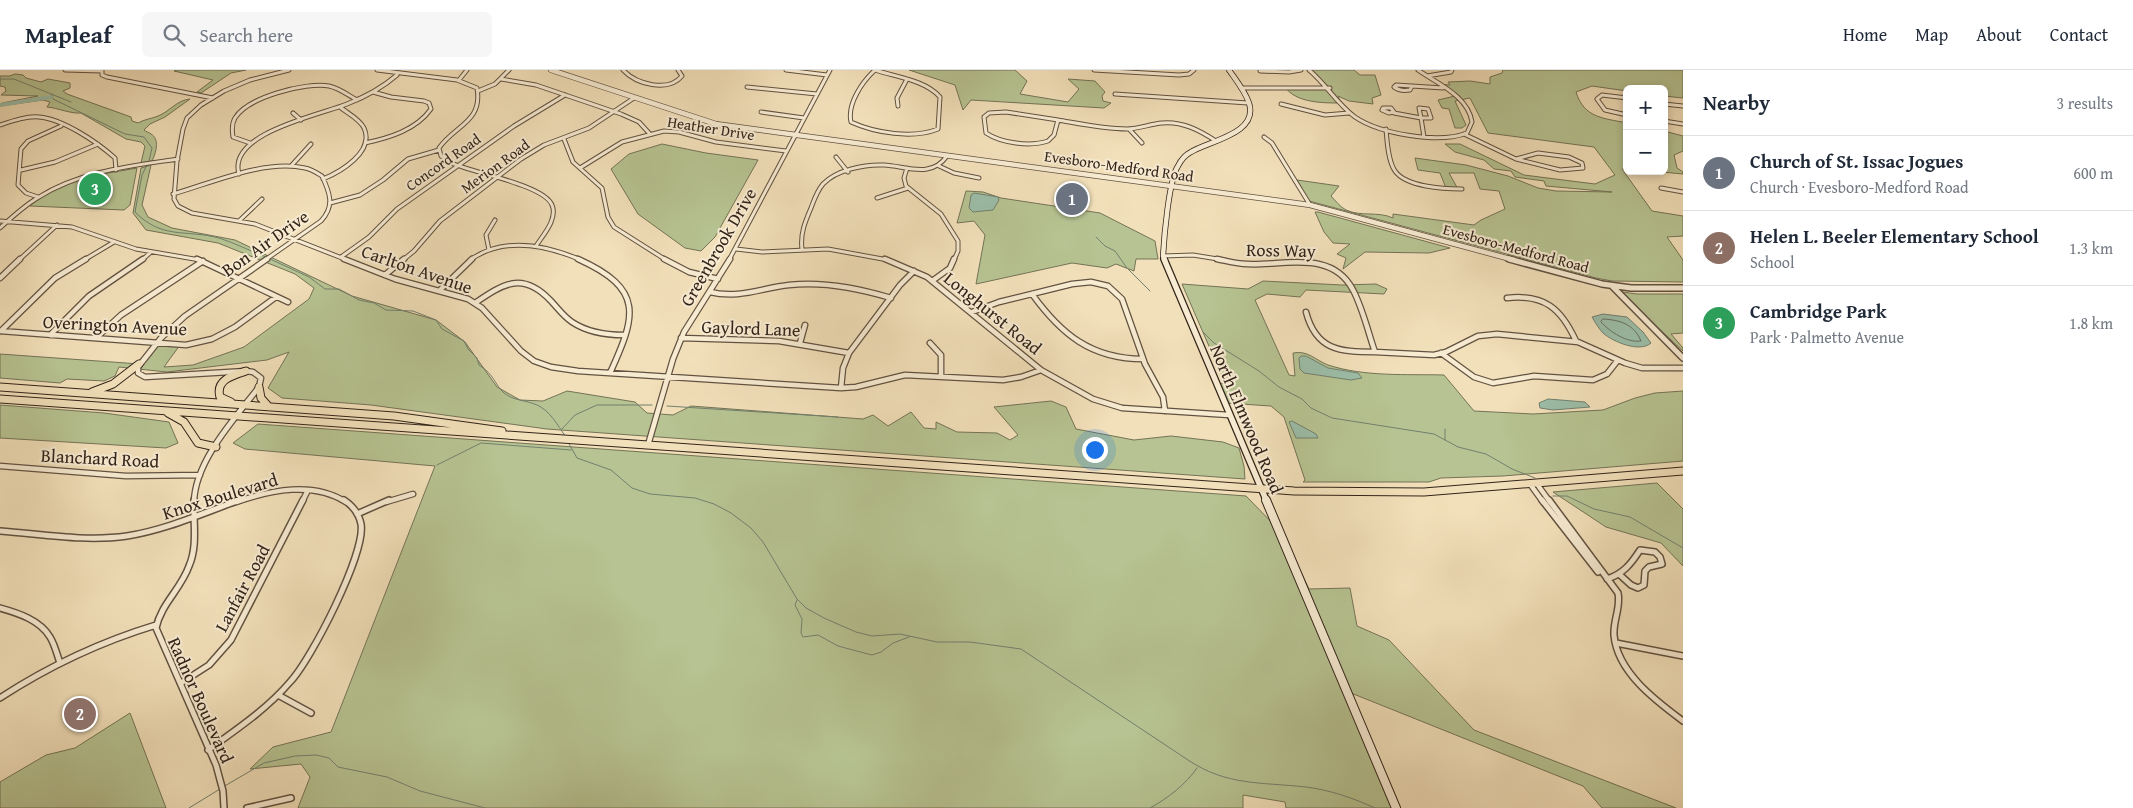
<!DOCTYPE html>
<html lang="en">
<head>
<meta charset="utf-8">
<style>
	body { margin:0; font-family:"Gentium Book Plus",serif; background:#f6f6f7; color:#1f2937 }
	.controls { position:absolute; right:15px; top:15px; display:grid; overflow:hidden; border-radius:8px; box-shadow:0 2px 8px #0003 }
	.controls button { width:45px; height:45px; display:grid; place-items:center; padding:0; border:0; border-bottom:1px solid #e0e1e3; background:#fff; color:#1f2937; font:25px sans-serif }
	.you { position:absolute; left:1094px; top:379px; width:18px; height:18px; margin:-12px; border:4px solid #fff; border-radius:50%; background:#1a73e8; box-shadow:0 0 0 8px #1a73e833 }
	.badge { display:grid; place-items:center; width:32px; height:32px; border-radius:50%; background:#8f2418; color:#fff; font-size:16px; font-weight:700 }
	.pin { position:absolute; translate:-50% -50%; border:2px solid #fff; box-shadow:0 1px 5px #0006 }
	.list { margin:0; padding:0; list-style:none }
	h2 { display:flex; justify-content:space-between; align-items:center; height:65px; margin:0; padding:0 20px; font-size:21px }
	h2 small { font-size:16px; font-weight:400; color:#747a83 }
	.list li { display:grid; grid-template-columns:32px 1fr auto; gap:15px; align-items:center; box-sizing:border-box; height:75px; padding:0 20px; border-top:1px solid #e0e1e3 }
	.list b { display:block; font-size:19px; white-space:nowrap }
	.list p { margin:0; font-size:16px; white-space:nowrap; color:#747a83 }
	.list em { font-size:16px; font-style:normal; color:#747a83 }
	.icon { flex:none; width:28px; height:28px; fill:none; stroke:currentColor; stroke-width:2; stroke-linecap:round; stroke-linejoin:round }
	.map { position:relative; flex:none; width:1683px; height:738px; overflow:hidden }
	header { display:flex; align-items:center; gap:30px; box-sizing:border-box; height:70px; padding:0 25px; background:#fff; border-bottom:1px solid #e0e1e3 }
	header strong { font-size:24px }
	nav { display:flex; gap:28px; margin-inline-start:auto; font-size:18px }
	.search { width:350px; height:45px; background:#f6f6f7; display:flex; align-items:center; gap:12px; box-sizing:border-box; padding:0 18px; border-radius:8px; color:#747a83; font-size:19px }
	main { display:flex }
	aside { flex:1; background:#fff }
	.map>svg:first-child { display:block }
	.green { fill:#b7c392; stroke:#747356 }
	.water { fill:#9cbea9; stroke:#72806f }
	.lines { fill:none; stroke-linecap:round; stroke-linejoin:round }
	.shore { stroke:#677061; stroke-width:1 }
	.stream { stroke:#72806f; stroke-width:1 }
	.canal { stroke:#9cbea9; stroke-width:4 }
	.minor-far2-casing { stroke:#625241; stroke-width:5 }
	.minor-far1-casing { stroke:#625241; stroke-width:7 }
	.minor-casing { stroke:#625241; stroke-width:8 }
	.tertiary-far1-casing { stroke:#625241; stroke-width:6 }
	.tertiary-casing { stroke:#625241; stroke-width:8 }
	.secondary-far2-casing { stroke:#322319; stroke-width:6 }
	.secondary-far1-casing { stroke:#322319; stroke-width:8 }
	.secondary-casing { stroke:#322319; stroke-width:10 }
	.trunk-casing { stroke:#322319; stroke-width:9 }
	.minor-far2 { stroke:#f7ebd2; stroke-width:3 }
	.minor-far1 { stroke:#f7ebd2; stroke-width:4.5 }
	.minor { stroke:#f7ebd2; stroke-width:5 }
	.tertiary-far1 { stroke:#f7ebd2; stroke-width:4.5 }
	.tertiary { stroke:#f7ebd2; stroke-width:5 }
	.secondary-far2 { stroke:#f7ebd2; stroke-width:4.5 }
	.secondary-far1 { stroke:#f7ebd2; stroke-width:5.5 }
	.secondary { stroke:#f7ebd2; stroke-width:8 }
	.trunk { stroke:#f2e0ba; stroke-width:7 }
	.labels { text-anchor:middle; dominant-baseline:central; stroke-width:4; stroke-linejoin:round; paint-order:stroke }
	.far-street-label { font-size:15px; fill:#322319; stroke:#f7ebd2 }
	.street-label { font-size:18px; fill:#322319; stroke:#f7ebd2 }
</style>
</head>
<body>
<header>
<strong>Mapleaf</strong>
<div class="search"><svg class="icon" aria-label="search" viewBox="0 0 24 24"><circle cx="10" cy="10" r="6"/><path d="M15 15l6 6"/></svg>Search here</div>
<nav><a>Home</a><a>Map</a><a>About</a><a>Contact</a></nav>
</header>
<main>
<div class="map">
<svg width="1683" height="738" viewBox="0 0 1683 738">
	<rect width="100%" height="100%" fill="#f2e0ba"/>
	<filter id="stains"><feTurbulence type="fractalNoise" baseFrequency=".004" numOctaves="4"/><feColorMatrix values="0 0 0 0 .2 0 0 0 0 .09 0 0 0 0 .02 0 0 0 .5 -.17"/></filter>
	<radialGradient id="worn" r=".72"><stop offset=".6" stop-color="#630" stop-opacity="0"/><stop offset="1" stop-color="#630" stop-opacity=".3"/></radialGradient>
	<!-- green -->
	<path class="green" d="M177 0H246L231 3 201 23 197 22 213 10 174 1Z
		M909 0H1015L1027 11 1020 24 1068 32 1079 19 1068 9 1095 11 1105 22 1102 26 1103 31 1111 33 1104 38 971 30 963 40 955 15Z
		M1307 0H1354L1360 5H1375L1381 25 1372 28 1373 34 1349 31 1338 26 1341 33C1323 33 1296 33 1285 17H1329Z
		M1503 0H1683V28L1664 26V19H1627V21L1592 16 1576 22C1584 48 1603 48 1627 53V99H1622L1652 141 1683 146V166L1667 167 1683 190V212L1612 211 1596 208 1309 131 1297 110 1339 116 1331 126C1335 130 1340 137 1346 140 1361 147 1378 141 1393 148V144L1474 155 1481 150 1505 139 1499 121 1480 119 1474 103H1449L1458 119 1446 118 1440 103 1418 100 1415 88 1466 95 1508 106 1538 118 1556 121 1612 122 1546 116 1544 111 1515 107 1511 101 1494 99 1484 90 1455 82 1445 74H1460L1524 105 1595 114 1615 105 1594 77 1488 63 1470 28 1455 31 1466 55 1462 58H1455L1449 39 1442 38 1438 30 1455 26 1437 14 1450 15 1448 12 1470 11 1490 14V7L1502 3Z
		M15 4 23 5 26 8 41 12 48 9 70 13V18L63 21 67 24 131 47 132 51 138 53C145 49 151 49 158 46 169 42 177 30 190 29L165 47 150 54 144 60C146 62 149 62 151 64 160 69 156 83 152 91L141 93 145 76 141 72 126 69 81 43C71 44 58 38 47 37L50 32 43 30 0 36 2 33 38 26 1 25 6 21 5 17 0 16V6H10Z
		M1664 61 1683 66V81L1674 85 1677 98 1683 102V104L1651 101H1664Z
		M662 74 706 83 758 90 715 167 701 181 685 178 638 144 611 99 629 84Z
		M151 95 142 135 148 147 172 158 235 170 352 226 436 250 465 272 497 317 520 330 543 331 567 321 635 332 647 343 673 345 691 336 863 349 873 345 888 356 911 342 924 358 936 359V352L957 362 997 363 1010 370 1018 365 994 337 1051 331 1066 337 1076 359 1134 370 1171 366 1223 372 1239 378 1244 396 1245 409 547 359 371 335 282 328 268 318 289 282 267 290 167 302 119 297 115 306 104 311 67 309 60 313 0 308V284L140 294 157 273 180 275 164 297 193 295 244 277 309 229 314 218 295 204 218 173 146 160 133 143 141 98Z
		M137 98 130 135 124 140 30 136C54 110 104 104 137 98Z
		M966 121 983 122 1001 128 1100 143 1155 171 1158 189H1136L1134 201 1116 194 1107 198 1072 193 976 214 985 165 974 151 957 153Z
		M1315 142H1318L1450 178 1429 183 1365 182 1343 199 1346 188 1337 184 1350 174 1333 173 1324 162Z
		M1263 211 1342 215 1376 214 1387 219 1384 224 1306 220 1300 227 1267 224 1255 230 1289 305 1295 306 1293 283C1308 280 1315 290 1328 295 1365 307 1406 304 1444 305L1474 341 1533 344 1603 340 1635 328 1655 323 1683 321V391L1503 406 1441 408 1429 412H1303L1305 410 1284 347 1271 336 1225 333 1217 314 1225 313 1182 214 1248 219Z
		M1615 221 1637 224H1683V263L1671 264 1683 278V281L1619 222Z
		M0 335 104 343 169 352 178 373 166 378 0 368Z
		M258 354 1246 426 1283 464 1309 519 1350 518 1357 556 1389 570 1474 660 1676 738H1602L1583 716 1346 621 1396 738H1286L1285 732 1243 725V738H298L310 707 301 694 250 699 273 677 331 662 435 396 245 379 233 373Z
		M1657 413 1683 439V496L1661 473 1606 457 1553 422Z
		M130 643 166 738H0V712L46 685 75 678Z"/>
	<!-- water -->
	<path class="water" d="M974 123 998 127 999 130 993 140 973 142 969 138 971 125Z
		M1603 244 1627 247 1643 262 1651 273C1640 283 1613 272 1603 263 1599 259 1595 252 1592 247Z
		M1301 286H1306L1328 298 1358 303 1362 308 1351 310 1304 303 1300 299 1299 288Z
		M1548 329 1585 332 1590 337 1553 340 1540 338 1539 333Z
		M1292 351 1316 364 1318 368H1296L1289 352Z"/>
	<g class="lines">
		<!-- shore -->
		<path class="shore" d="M1603 249C1620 250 1634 254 1641 271 1627 273 1610 262 1601 252Z"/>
		<!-- stream -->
		<path class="stream" d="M0 9H14L71 32
			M52 24 53 29 125 64 144 67 152 78 149 91
			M147 95 142 105 135 142C163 170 185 159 219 168 235 173 250 181 266 187
			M1096 167 1105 176 1115 181 1127 198 1150 221
			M270 189 309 207 325 219H339L359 230 374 233 386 240 413 241 436 250 442 259 464 271 468 279 477 288 479 295C495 305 494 314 504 323 514 331 526 330 537 335 549 340 558 355 565 366
			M1203 262 1214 273 1259 301 1279 317 1302 329 1311 338 1332 348 1434 364 1458 377 1486 384 1512 399 1535 408
			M667 336 838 347
			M562 359 575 345 597 335H652
			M1445 359V370
			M568 372 577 388 611 400 632 418 650 424 695 428 714 434 731 443 751 458 763 472 797 529 806 538 824 548 856 562 872 566 900 564 937 572H970L1021 579 1188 690C1227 716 1261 712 1306 717 1330 720 1353 728 1375 738
			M437 395 481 373 571 380
			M1553 426H1567L1594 439 1630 447 1683 478
			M797 530 795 535 802 549 801 563 803 567 818 565 838 576 872 585 881 582 893 573 909 567
			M223 717 264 693 295 686 316 685 329 688 338 697 387 707 420 721 485 738
			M189 738 220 719
			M1150 738C1167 729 1186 714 1197 698"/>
		<!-- canal -->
		<path class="canal" d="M0 35 51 27"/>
		<!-- minor-far2 casing -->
		<g class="minor-far2-casing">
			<path id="minor-far2" d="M65 0 102 1
				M102 0V5L107 7 213 28
				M289 0 250 10 224 21 201 35 187 48 183 59 177 91 174 129 178 136 192 143 255 154 347 190
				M377 0 457 10 477 18C483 52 455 55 439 78L441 86C445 89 449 92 454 94 474 103 544 115 552 135 558 149 543 165 536 176
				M623 0C636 14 668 23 682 6L678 0
				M786 0 827 5
				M875 0C896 7 925 10 940 27L938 59C913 69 875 63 851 52 847 34 862 12 875 0Z
				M1094 0 1179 5 1189 4 1194 0
				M1309 0C1326 14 1337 34 1355 47 1380 64 1439 74 1467 63L1472 52C1468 26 1438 14 1418 0
				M1260 1 1289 2 1301 0
				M1427 6 1451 2 1452 0
				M501 9 536 15 621 44 639 52 649 63
				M459 10 467 0
				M1396 15 1412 16 1410 20C1404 21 1399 21 1394 17Z
				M1412 16 1443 18
				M747 17 817 24
				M1241 18H1330
				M478 21 495 14 509 0
				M1115 24 1248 33
				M1627 28 1602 25 1597 29 1605 40 1627 45
				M1281 34 1325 45 1349 43
				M1664 34 1683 36
				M898 36 897 28 906 11
				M1383 38H1391L1394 42 1389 43 1382 40Z
				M1419 38 1428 39 1431 48H1421Z
				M761 42 804 48
				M1006 42 1058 50 1054 65 1048 71C1030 77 1001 73 986 63L984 47 989 43Z
				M293 43 301 50
				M1394 43 1421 48
				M1421 48 1424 67
				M1058 50C1081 54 1104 59 1127 59 1139 59 1150 54 1162 53 1182 51 1199 60 1216 71
				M1664 51 1683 54
				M0 55C12 51 26 46 39 47 63 49 97 72 115 88L116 100
				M1129 59 1142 73
				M1386 59C1387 71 1388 91 1395 101 1406 117 1444 119 1462 119
				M1464 64 1516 89
				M1264 67 1272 73 1310 135
				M564 69 573 92 602 118 608 147 614 157 666 190
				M250 73 233 67C232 61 232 53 235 48 248 27 305 12 329 16 339 18 348 25 357 30
				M365 73C389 68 416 60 431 39L429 33 424 31 391 27 373 22
				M1538 83 1569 87 1582 93 1583 98 1560 100 1516 89Z
				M836 87 848 102
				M291 96 311 74
				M939 96 954 103 979 108
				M580 98 622 72 664 61 679 62 716 72 786 81
				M907 98 904 108 906 116 941 144 958 171V181L954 190
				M21 100 55 92 98 74
				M239 104C227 63 320 45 347 34 365 27 382 18 397 5
				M323 109C340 102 375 82 364 58 360 49 347 43 340 37
				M1661 118 1683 122
				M173 124C212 113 264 89 305 98 311 99 317 103 322 106 330 123 335 136 321 151L265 190
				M38 127 26 123 18 115 21 79 28 71 61 56
				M877 128 908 118
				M330 133 360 125 383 110 408 89 439 80
				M240 150 262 129
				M0 151 72 157 136 179 200 190
				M0 158C12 147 25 135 39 127 80 101 131 96 178 89
				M736 179 762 182 828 179 888 190
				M802 179C800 164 805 152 811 138 814 130 817 121 823 114 836 100 865 94 884 95 906 96 931 109 947 86
				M489 180 486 165 495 150
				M1163 186 1193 185 1224 190
				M341 187 369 167 397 139 514 56 565 25
				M19 190 57 155
				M84 190 114 172
				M142 190 151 182
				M403 190 414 181 440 151 521 89 544 75 589 58 634 28
				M470 190C504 166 546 175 581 190
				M729 190 830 0"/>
		</g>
		<!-- minor-far1 casing -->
		<g class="minor-far1-casing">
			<path id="minor-far1" d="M197 189 288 232
				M344 189 395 209 468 229 482 238 521 281 534 291 551 297 578 301 841 318 856 317 905 305 1003 310 1021 307 1041 300
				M578 189C645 219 636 246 610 303
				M664 189 689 202 718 209
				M885 189 927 207 1041 300 1093 329 1122 338 1229 345
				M1217 189C1227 191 1237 194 1247 194 1283 196 1332 179 1353 220 1363 239 1368 262 1375 282 1339 282 1316 280 1306 242
				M385 205 404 189
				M0 208 20 189
				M932 211 950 198 954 189
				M440 220 472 189
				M710 222C738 229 762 218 789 215 824 211 858 218 891 228
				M1032 224C1061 264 1091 289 1143 289
				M1507 228C1544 224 1561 238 1576 271
				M475 233C503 214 522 201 550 230 557 237 563 246 572 252 587 262 606 265 624 265
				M972 242 999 232 1072 214 1091 212 1108 216 1122 229 1145 294 1163 327 1165 341
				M0 261 186 275 212 269 235 257 276 227
				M1 261 55 208 86 189
				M50 265 89 226 143 189
				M96 268 121 245 203 191
				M681 268 779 271 849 283
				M800 273 805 255
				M930 273 941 285V306
				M1375 282 1434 285 1446 282 1478 266 1497 264 1578 272 1625 293 1642 298H1683
				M1441 283 1474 307 1493 313 1534 306 1593 310 1607 304 1618 290
				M841 318 843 298 849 283 900 215 914 201
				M648 375 673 289 684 262 730 189
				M0 396 126 406 200 405
				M1530 414 1543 432
				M1537 414 1550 432
				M194 432C195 391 235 348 259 317L261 308 253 302 246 301 145 307 138 303V297L161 268 185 246 267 189
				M236 432C271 420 313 411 346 432
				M302 432 308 420
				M386 432 413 424"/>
		</g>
		<!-- minor casing -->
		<g class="minor-casing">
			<path id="minor" d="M194 430C193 452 198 476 189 496 181 519 161 534 156 558L216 695 223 721 224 738
				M1542 430 1598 502
				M1549 430 1618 523C1621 538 1613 550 1614 565 1617 602 1656 631 1683 651
				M357 444 389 430
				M0 461C42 464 85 472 127 466 166 460 203 443 240 430
				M1607 509C1623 504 1631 494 1640 480L1655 482 1660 487 1662 494 1649 497 1645 501 1644 515 1638 518 1631 515 1620 505
				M0 538C18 543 40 550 50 567 55 575 57 585 60 593
				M1616 573 1683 586
				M181 613 209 595 231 570 303 430
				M278 625 311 643
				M0 628C49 596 100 572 156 555
				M208 680C237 659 267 639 290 612 311 590 366 483 361 454 359 444 353 436 344 430
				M247 738 291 728"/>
		</g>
		<!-- tertiary-far1 casing -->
		<g class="tertiary-far1-casing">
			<path id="tertiary-far1" d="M551 0 716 54 1310 135 1514 190"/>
		</g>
		<!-- tertiary casing -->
		<g class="tertiary-casing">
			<path id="tertiary" d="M1509 189 1602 214 1631 218H1683
				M1613 217 1683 288"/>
		</g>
		<!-- secondary-far2 casing -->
		<g class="secondary-far2-casing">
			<path id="secondary-far2" d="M1165 190 1163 186C1164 168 1169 109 1178 96 1181 90 1185 85 1191 82 1208 71 1259 64 1249 33 1245 21 1236 10 1229 0"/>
		</g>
		<!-- secondary-far1 casing -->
		<g class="secondary-far1-casing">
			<path id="secondary-far1" d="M1164 189 1267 432"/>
		</g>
		<!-- secondary casing -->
		<g class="secondary-casing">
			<path id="secondary" d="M1266 430 1396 738"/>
		</g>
		<!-- trunk casing -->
		<g class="trunk-casing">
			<path id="trunk" d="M0 317 394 346 502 361
				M259 317 261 328 269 337
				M92 322 113 314 139 294
				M0 329 1294 421 1424 422 1683 401
				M231 332 220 327C215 310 233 305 246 301
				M168 343 184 352 198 373 216 377"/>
		</g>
		<!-- minor-far2 -->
		<use href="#minor-far2" class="minor-far2"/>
		<!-- minor-far1 -->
		<use href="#minor-far1" class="minor-far1"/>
		<!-- minor -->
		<use href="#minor" class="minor"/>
		<!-- tertiary-far1 -->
		<use href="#tertiary-far1" class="tertiary-far1"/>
		<!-- tertiary -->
		<use href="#tertiary" class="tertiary"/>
		<!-- secondary-far2 -->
		<use href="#secondary-far2" class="secondary-far2"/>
		<!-- secondary-far1 -->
		<use href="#secondary-far1" class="secondary-far1"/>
		<!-- secondary -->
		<use href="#secondary" class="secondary"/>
		<!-- trunk -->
		<use href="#trunk" class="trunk"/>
	</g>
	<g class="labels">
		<!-- far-street labels -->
		<g class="far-street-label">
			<text transform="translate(711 58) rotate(9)">Heather Drive</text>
			<text transform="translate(443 92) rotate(-35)">Concord Road</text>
			<text transform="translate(495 96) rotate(-36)">Merion Road</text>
			<text transform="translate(1119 96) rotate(8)">Evesboro-Medford Road</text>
			<text transform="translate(1516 178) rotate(15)">Evesboro-Medford Road</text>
		</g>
		<!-- street labels -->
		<g class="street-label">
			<text transform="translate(265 173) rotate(-35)">Bon Air Drive</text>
			<text transform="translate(718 177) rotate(-60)">Greenbrook Drive</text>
			<text transform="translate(1281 180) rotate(1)">Ross Way</text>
			<text transform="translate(417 199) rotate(19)">Carlton Avenue</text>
			<text transform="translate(993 243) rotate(39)">Longhurst Road</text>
			<text transform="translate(115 255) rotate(3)">Overington Avenue</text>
			<text transform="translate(751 258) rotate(2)">Gaylord Lane</text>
			<text transform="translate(1247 349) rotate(67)">North Elmwood Road</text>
			<text transform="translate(100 388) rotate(3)">Blanchard Road</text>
			<text transform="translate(220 426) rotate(-17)">Knox Boulevard</text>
			<text transform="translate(242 518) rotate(-62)">Lanfair Road</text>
			<text transform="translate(201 630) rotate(66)">Radnor Boulevard</text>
		</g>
	</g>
	<rect width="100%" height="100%" filter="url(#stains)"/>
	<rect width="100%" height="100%" fill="url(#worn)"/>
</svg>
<div class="controls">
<button>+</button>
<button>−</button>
</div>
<div class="you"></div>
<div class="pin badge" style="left:1072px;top:129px;background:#6b7280">1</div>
<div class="pin badge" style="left:80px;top:644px;background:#8d6e63">2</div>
<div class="pin badge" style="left:95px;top:119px;background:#2e9e5b">3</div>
</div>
<aside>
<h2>Nearby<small>3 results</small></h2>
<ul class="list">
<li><span class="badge" style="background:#6b7280">1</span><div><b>Church of St. Issac Jogues</b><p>Church · Evesboro-Medford Road</p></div><em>600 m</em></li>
<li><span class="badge" style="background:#8d6e63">2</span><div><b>Helen L. Beeler Elementary School</b><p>School</p></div><em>1.3 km</em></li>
<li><span class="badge" style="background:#2e9e5b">3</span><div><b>Cambridge Park</b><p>Park · Palmetto Avenue</p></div><em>1.8 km</em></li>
</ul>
</aside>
</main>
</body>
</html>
